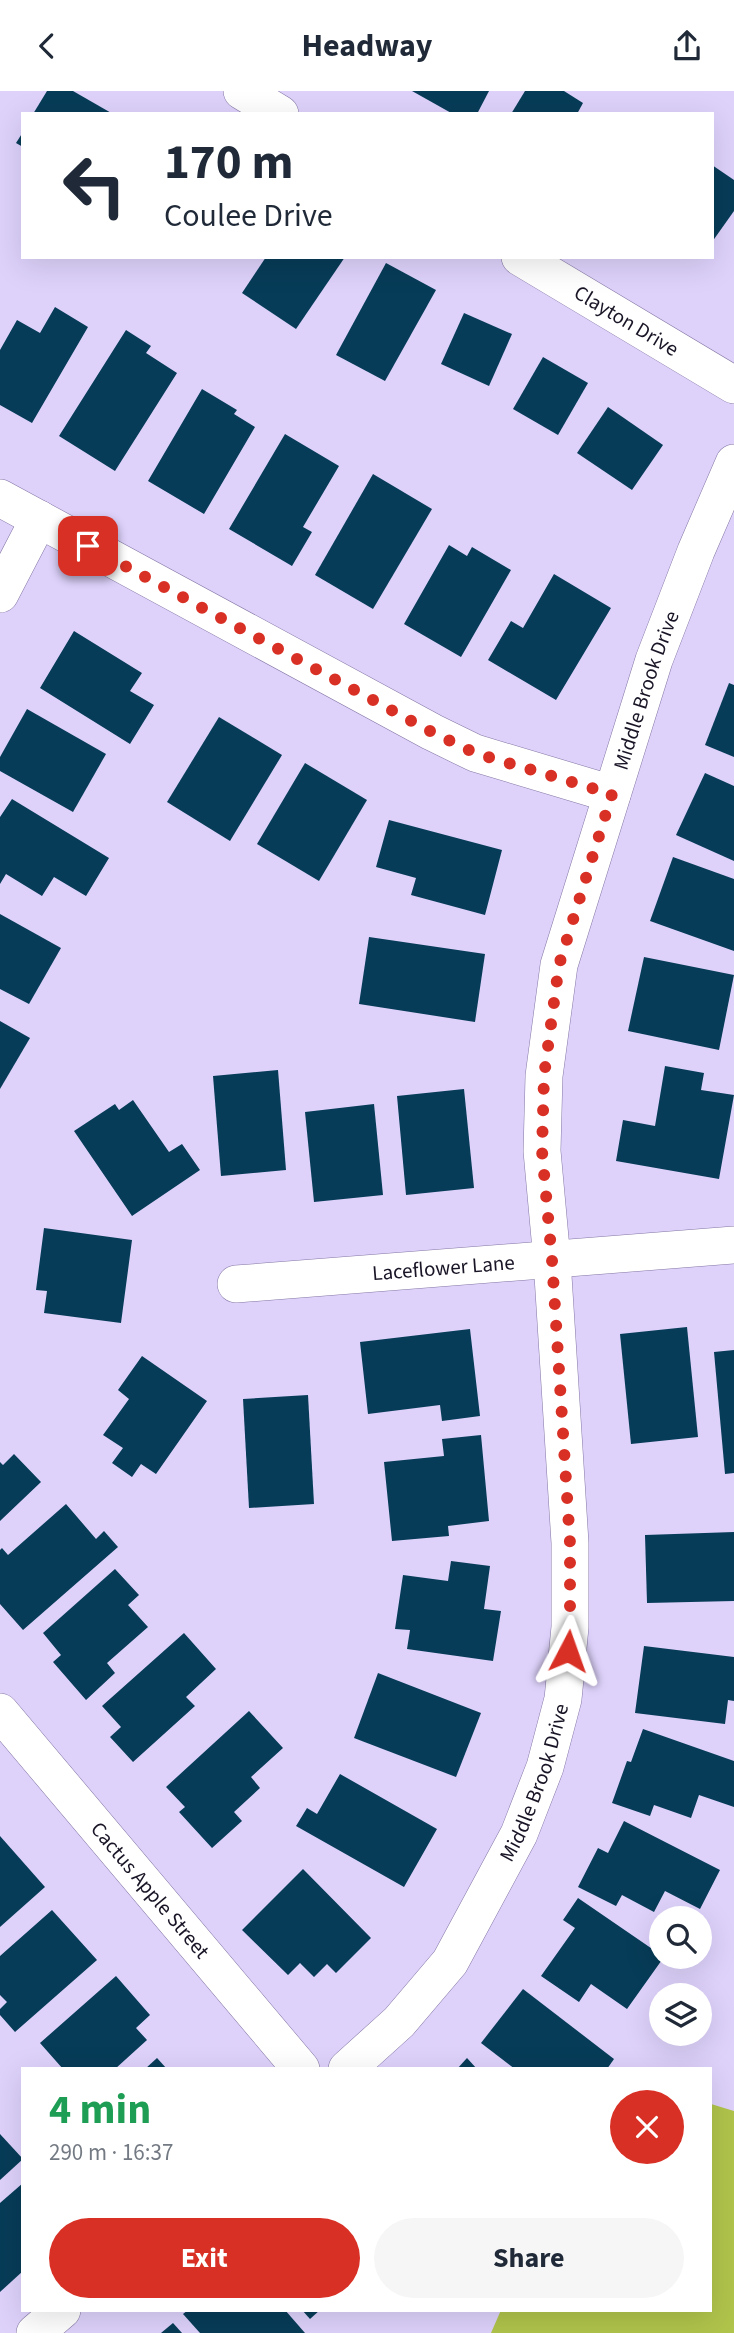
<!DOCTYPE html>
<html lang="en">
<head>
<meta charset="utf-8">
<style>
	body { margin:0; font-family:"Source Sans 3",sans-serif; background:#f6f6f7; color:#1f2937; height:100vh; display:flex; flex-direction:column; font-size:26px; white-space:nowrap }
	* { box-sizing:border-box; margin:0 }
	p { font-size:23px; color:#747a83 }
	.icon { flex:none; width:38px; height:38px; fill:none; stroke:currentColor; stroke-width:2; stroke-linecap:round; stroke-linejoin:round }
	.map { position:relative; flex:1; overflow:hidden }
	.side { position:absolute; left:21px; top:1976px; width:691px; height:245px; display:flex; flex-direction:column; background:#fff; border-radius:0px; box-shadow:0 7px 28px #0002 }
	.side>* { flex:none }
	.banner { position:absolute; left:21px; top:21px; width:693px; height:147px; border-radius:0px; box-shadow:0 7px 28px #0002; background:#fff; color:#1f2937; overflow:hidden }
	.fabs { position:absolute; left:649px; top:1815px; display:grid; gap:14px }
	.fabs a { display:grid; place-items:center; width:63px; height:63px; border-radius:50%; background:#fff; box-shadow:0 7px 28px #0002; font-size:35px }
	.pin { position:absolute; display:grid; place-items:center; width:60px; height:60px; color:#fff; margin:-30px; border-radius:14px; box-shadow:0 4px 10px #0006 }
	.me { position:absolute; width:77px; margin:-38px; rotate:4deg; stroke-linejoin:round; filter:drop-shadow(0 0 5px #0008) }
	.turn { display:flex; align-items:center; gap:24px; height:147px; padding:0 28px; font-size:32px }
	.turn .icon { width:91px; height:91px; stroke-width:2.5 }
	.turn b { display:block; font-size:49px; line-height:60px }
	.round { display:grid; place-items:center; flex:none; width:74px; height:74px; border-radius:37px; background:#f6f6f7 }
	.summary { display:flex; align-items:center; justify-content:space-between; height:119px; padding:0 28px }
	h1 { font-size:42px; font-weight:700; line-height:52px; color:#1e9e55 }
	.primary-button { display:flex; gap:14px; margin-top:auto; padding:14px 28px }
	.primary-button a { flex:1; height:80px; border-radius:42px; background:#d93025; color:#fff; font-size:28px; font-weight:700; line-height:80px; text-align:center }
	.primary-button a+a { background:#f6f6f7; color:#1f2937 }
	header { display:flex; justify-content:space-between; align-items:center; height:91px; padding:0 28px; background:#fff; font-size:32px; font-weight:700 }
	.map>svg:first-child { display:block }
</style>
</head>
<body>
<header><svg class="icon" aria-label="back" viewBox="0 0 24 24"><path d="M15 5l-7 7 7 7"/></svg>Headway<svg class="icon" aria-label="share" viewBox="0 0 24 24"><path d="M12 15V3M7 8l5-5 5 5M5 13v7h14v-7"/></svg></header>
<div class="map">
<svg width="734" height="2242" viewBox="0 0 734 2242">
	<rect width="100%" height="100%" fill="#ded2fb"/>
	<!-- water -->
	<path fill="#b0c44b" d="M711,2013L734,2020V2242H491L501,2219H710Z"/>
	<!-- building -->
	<g fill="#073c58">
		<path d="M47,0H73L113,23H33Z"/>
		<path d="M412,0H489L477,23H453Z"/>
		<path d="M525,0H564L583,12L577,23H511Z"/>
		<path d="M23,41V56L16,52Z"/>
		<path d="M712,74L734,89V120L712,151Z"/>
		<path d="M266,166H345L296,238L242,202Z"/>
		<path d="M386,172L436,199L385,290L336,264Z"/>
		<path d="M55,216L88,236L32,332L0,314V259L17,229L40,242Z"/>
		<path d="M464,222L512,243L489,295L441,273Z"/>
		<path d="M126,239L151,255L146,262L177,282L115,380L59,345Z"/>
		<path d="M543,266L588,292L558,344L513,318Z"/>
		<path d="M202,298L237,319L234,323L255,336L204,423L148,390Z"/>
		<path d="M608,316L663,354L632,399L577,362Z"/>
		<path d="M285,343L339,375L303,436L312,441L292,475L229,438Z"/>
		<path d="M373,383L432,418L373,518L315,484Z"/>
		<path d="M449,454L467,465L472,456L511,479L461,566L404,533Z"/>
		<path d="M554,483L611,517L556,609L488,569L511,530L523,537Z"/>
		<path d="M74,540L142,582L130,600L154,614L130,653L40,597Z"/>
		<path d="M729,592L734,594V666L705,654Z"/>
		<path d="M27,618L106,663L73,721L0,680V666Z"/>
		<path d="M219,626L282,664L230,750L167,711Z"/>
		<path d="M305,672L367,709L319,790L257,753Z"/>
		<path d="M705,682L734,695V770L676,744Z"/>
		<path d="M12,708L109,767L86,805L54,786L42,805L6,783L0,793V726Z"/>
		<path d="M389,729L502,759L485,824L411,804L416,787L376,776Z"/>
		<path d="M673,766L734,788V860L650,830Z"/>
		<path d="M0,823L61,857L29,913L0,898Z"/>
		<path d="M369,846L485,863L475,931L359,913Z"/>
		<path d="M644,866L734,884L719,959L628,940Z"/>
		<path d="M0,930L30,947L0,998Z"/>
		<path d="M665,975L704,982L701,999L734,1004L719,1088L616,1070L623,1029L655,1035Z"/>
		<path d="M278,979L286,1079L221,1085L213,985Z"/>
		<path d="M464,998L474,1097L406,1104L397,1005Z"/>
		<path d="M133,1009L169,1061L182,1053L200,1079L132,1125L74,1040L115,1013L119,1019Z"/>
		<path d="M374,1013L383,1104L314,1111L305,1021Z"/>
		<path d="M44,1137L132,1149L121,1232L44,1222L47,1200L36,1199Z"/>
		<path d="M687,1236L698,1346L631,1353L620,1243Z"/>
		<path d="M470,1238L480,1325L442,1330L440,1314L368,1323L360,1251Z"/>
		<path d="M734,1259V1382L725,1383L714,1261Z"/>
		<path d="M142,1265L207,1310L156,1383L141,1373L132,1386L112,1372L123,1357L103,1344L129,1308L118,1299Z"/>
		<path d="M308,1304L314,1413L249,1417L243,1308Z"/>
		<path d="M481,1344L489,1430L448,1435L449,1445L392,1450L384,1371L444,1365L442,1348Z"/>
		<path d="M14,1363L41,1391L0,1430V1371L3,1374Z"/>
		<path d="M66,1413L96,1448L104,1440L118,1456L23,1539L0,1513V1459L2,1457L8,1464Z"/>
		<path d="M734,1441V1510L647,1512L645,1444Z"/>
		<path d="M451,1470L490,1475L484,1518L501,1520L493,1570L407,1558L410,1539L395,1538L403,1484L448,1490Z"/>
		<path d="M115,1478L139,1504L128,1514L148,1536L107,1572L115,1582L86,1609L53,1571L61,1564L43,1542Z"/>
		<path d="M184,1542L216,1578L186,1606L195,1615L133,1671L110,1646L121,1636L102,1615Z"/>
		<path d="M644,1555L734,1566V1610L728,1609L725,1633L635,1622Z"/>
		<path d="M378,1582L481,1622L456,1686L354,1647Z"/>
		<path d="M249,1620L283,1657L251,1686L260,1697L234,1721L242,1730L212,1757L179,1721L185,1716L166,1696Z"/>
		<path d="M643,1638L734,1670V1716L699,1704L691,1727L654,1714L650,1725L612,1712L627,1670L631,1671Z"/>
		<path d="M340,1683L437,1738L404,1796L296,1735L307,1717L317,1723Z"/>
		<path d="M624,1730L720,1779L700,1818L665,1800L654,1821L622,1804L616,1815L578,1796L598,1757L608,1762Z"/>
		<path d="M0,1745L45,1796L0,1836Z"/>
		<path d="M303,1778L371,1847L336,1882L327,1873L314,1886L300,1872L288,1884L242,1839Z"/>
		<path d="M578,1807L664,1866L627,1918L591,1893L579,1911L541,1885L575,1837L563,1829Z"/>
		<path d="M52,1819L97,1869L15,1941L0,1924V1918L7,1911L0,1904V1865Z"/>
		<path d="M116,1885L150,1924L136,1937L147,1949L115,1978H63L40,1952Z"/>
		<path d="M523,1898L614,1968L607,1978H515L481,1952Z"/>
		<path d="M157,1967L167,1978H145Z"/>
		<path d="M467,1967L477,1978H457Z"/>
		<path d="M0,2043L23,2068L0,2089Z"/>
		<path d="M23,2092V2180L0,2201V2112Z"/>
		<path d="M188,2219H285L305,2242H200L183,2223Z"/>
		<path d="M302,2219H320L310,2228Z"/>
		<path d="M173,2232L182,2242H161Z"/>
	</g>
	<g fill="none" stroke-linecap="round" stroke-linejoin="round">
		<!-- minor casing -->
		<g stroke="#8476a4" stroke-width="38">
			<g id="minor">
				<path d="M242,0L280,23"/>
				<path id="s1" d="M520,166L734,294"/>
				<path d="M0,407L432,641L475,662L612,703"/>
				<path d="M0,503L39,428"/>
				<path id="s2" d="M236,1193L734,1154"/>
				<path id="s3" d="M0,1621L301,1978"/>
				<path id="s4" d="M347,1978L399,1931L450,1871L519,1743L545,1676L563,1608L570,1536V1452L552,1169L542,1060L544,985L559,874L654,569L696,460L734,372"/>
				<path d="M35,2242L62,2219"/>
			</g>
		</g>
		<!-- minor -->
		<use href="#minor" stroke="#fff" stroke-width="37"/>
	</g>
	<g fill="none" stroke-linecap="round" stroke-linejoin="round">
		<!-- route -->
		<path stroke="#d93025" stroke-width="12" stroke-dasharray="0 21.6" d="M88,455L432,641L475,662L612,703L559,874L544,985L542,1060L552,1169L570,1452V1536L568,1560"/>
	</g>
	<g text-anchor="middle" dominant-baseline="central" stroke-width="7" stroke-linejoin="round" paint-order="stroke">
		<!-- street labels -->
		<g font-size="21" fill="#1a1526" stroke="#ded2fb">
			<text stroke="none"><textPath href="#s1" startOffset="124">Clayton Drive</textPath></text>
			<text stroke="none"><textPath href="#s4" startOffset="1461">Middle Brook Drive</textPath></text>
			<text stroke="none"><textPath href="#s2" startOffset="208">Laceflower Lane</textPath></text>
			<text stroke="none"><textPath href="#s4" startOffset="348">Middle Brook Drive</textPath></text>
			<text stroke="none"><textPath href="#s3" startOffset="233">Cactus Apple Street</textPath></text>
		</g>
	</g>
</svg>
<div class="fabs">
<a><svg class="icon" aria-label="search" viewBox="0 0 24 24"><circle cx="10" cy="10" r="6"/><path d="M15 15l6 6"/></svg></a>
<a><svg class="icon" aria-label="layers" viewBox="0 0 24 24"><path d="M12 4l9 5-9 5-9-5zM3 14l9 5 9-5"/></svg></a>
</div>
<div class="pin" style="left:88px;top:455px;background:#d93025"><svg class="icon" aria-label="arrive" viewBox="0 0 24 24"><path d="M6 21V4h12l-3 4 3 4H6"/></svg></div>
<svg class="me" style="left:568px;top:1560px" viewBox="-20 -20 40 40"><path d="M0-17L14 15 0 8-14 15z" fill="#d93025" stroke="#fff" stroke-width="4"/></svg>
<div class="banner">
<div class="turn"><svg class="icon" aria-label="left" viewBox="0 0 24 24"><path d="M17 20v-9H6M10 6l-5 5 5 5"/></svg><div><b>170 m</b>Coulee Drive</div></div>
</div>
<section class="side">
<div class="summary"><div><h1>4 min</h1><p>290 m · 16:37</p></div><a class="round" style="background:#d93025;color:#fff"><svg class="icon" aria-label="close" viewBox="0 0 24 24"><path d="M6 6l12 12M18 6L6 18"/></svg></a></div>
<div class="primary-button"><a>Exit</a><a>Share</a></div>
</section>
</div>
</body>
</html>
